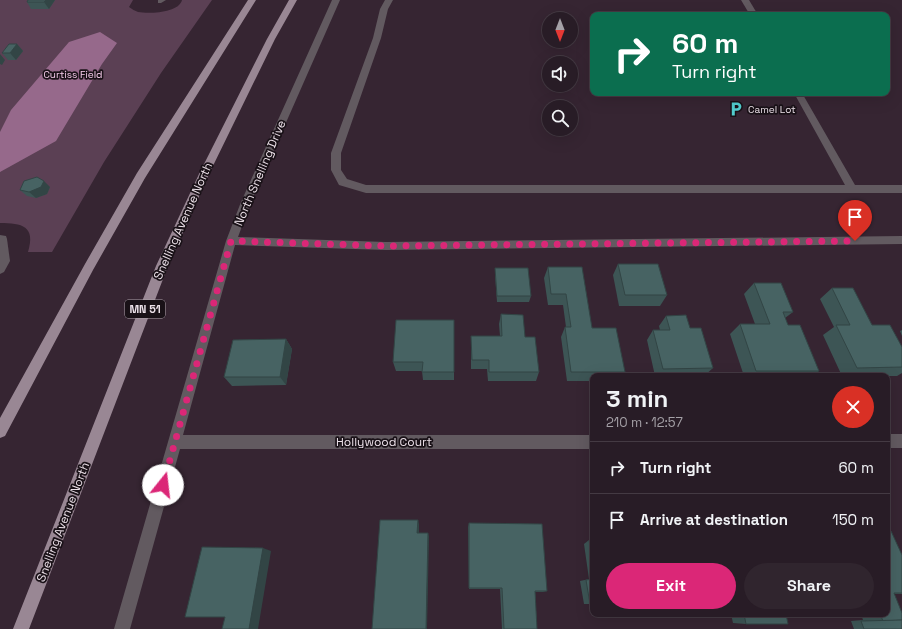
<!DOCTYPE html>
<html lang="en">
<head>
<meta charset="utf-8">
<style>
	body { margin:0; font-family:"Space Grotesk",sans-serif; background:#30252e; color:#f1f3f6; height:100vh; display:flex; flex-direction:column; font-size:15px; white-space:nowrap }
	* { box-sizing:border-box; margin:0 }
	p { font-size:13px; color:#a5a1a7 }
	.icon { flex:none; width:22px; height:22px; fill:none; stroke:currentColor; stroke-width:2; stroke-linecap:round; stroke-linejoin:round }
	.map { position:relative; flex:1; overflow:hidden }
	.details { position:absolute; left:590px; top:373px; width:300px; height:244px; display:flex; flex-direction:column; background:#281c26; border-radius:8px; box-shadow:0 4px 16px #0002,0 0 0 1px #443a43 }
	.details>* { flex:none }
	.top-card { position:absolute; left:590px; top:12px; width:300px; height:84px; border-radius:8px; box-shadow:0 4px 16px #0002,0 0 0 1px #443a43; background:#0b6e4f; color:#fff; overflow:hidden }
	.needle { width:26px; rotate:180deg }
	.buttons { position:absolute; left:542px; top:12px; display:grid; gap:8px }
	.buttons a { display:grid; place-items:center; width:36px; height:36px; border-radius:50%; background:#281c26; box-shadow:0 4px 16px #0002,0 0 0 1px #443a43; font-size:20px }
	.pin { position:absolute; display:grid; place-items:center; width:34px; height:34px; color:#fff; margin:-41px -17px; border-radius:50% 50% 50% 0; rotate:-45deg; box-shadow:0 0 4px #0007 }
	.pin .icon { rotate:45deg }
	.me { position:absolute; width:44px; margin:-22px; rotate:16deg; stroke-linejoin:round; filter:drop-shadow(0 0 3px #0008) }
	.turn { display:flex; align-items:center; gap:14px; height:84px; padding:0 16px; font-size:18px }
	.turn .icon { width:52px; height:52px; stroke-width:2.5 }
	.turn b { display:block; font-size:28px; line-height:34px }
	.round { display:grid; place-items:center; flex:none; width:42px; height:42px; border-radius:21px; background:#30252e }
	.headline { display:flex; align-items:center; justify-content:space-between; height:68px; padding:0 16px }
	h1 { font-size:24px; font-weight:700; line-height:30px }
	.action { display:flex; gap:8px; margin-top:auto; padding:8px 16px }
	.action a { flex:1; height:46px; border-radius:24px; background:#db2777; color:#fff; font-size:16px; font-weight:700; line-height:46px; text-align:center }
	.action a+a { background:#30252e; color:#f1f3f6 }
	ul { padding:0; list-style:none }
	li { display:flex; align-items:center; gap:12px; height:52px; padding:0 16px; border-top:1px solid #443a43 }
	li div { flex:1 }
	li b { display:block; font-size:15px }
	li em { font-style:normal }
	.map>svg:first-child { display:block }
</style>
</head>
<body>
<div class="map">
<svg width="902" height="629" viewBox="0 0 902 629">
	<rect width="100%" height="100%" fill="#362532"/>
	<!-- green -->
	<path fill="#5b4054" d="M0,0H133L129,7C132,9 135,11 138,12C149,14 179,13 182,0H212L161,73L104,162L52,252H28C36,226 22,223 0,223Z"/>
	<!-- water -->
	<path fill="#96698b" d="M100,32L117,43L102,64L56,141L0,172V132L11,110L69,42Z"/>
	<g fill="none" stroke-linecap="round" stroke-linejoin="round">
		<!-- minor -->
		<g fill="#625a60" fill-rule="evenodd">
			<path d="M158,0H166L161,3H158Z"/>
			<path d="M332,0H340L251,202L238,237L386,242L902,236V244L386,250L235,245L183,435H593V449H180L130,629H114L226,241L241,202Z"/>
			<path d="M385,0H393L388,9L381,38L341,153V170L347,179L366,185H845L794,93H802L855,185H902V193H366L339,185L331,170V153L373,38L380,9Z"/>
			<path d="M741,0H749L758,15H750Z"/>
			<path d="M0,235L6,236L7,239L10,261L4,272L0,274Z"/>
			<rect x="887" y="434" width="15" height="14"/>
		</g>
		<!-- major -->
		<g fill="#998794" fill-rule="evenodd">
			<path d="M248,0H256L145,178L93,270L5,436L0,438V418L85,264L137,173Z"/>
			<path d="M289,0H297L275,39L209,174L168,266L29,629H13L156,266L199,174L267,39Z"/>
		</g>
	</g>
	<!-- wall -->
	<g fill="#3d5555">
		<path d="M55,0L49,9H31L27,2Z"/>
		<path d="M17,44L23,51L16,60H8L2,53Z"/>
		<path d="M50,187L47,194L36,198L27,196L20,190Z"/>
		<path d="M618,264L667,295L660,306H619L613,275Z"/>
		<path d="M548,267L625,372L622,376H593V381H567L561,337L565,327H566L563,305H548L544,278Z"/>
		<path d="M495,268L531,296L529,302H497L495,274Z"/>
		<path d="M754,283L793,312L785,318L788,325L819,371L812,376H744L730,334L740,324H755L744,294Z"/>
		<path d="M832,288L872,325L902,347V373L897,376H842L823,335L834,327L820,299Z"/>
		<path d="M501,314L525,337L539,372L536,381H488L487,369H471V336H500L499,324Z"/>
		<path d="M666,316L690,328L713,368L704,376H655L647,340L653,330H660L659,326Z"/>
		<path d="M454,320V380H423L422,371H396L393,362Z"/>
		<path d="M902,330V336L900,331Z"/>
		<path d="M286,339L292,349L286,385L232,386L224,377Z"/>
		<path d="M469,523L547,591L543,592H535L537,629H502L500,589H469L468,527Z"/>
		<path d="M589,540H593V604H584L580,581L589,579L584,544Z"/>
		<path d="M902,555V594H894L902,629H854L851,621L863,620L861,614H887Z"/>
		<path d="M731,614H786L746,624L733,623Z"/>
	</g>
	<!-- shaded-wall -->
	<g fill="#324545">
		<path d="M46,0H55L49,9L44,2Z"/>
		<path d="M17,44L23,51L16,60L10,53Z"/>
		<path d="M0,54L5,60L2,65L0,64Z"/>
		<path d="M44,181L50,187L47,194L36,198L29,192Z"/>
		<path d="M286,339L292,349L286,385L280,377Z"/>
		<path d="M418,520L419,524V536L417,533Z"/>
		<path d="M428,533L429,536L427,629H426Z"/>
		<path d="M263,548L271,551L258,629H249Z"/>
	</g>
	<!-- building -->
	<g fill="#476363" stroke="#324545">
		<path d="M28,0H46L44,2H27Z"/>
		<path d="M9,44H17L10,53H2Z"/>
		<path d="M37,177L44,181L41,187L29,192L20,190L24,181Z"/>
		<path d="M618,264H658L667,295H625Z"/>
		<path d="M548,267H582L592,328H616L625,372H571L565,327H571L566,294H551Z"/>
		<path d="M495,268H528L531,296H497Z"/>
		<path d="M754,283H781L793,312H783L788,325H800L819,371H756L740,324H770Z"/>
		<path d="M832,288H853L872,325H890L902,347V367L857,368L836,325H850Z"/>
		<path d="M501,314L523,315L525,337H535L539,372H489V360H472L471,336H502Z"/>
		<path d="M686,315L690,328H701L713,368L663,369L653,330H670L666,316Z"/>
		<path d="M396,320H454V372H422L423,362H393Z"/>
		<path d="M286,339L280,377H224L233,340Z"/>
		<path d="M380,520H418L417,533H428L426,629H372Z"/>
		<path d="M469,523L542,524L547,591H535L537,629H504L502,588H469Z"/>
		<path d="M887,531H891L902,555V593H894L902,613V620L883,621L880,614H887Z"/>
		<path d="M589,540H593V563Z"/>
		<path d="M202,547L263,548L249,629H222L225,617H185Z"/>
		<path d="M593,579V604H590L586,580Z"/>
		<path d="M744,614H786L788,624H746Z"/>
		<path d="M902,620V629H864L861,621Z"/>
	</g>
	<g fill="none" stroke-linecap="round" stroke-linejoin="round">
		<!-- route -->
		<path stroke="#db2777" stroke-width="7" stroke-dasharray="0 12.6" d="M163,485L231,241L386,246L855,241"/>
	</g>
	<!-- icons -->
	<defs>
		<g id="parking-bare" transform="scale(1.2)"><path d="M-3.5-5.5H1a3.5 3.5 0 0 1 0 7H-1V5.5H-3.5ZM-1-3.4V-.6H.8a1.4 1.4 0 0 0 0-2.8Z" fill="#52cdce" stroke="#191117" stroke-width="2.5" paint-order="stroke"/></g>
	</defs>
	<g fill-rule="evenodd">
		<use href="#parking-bare" x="736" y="109"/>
	</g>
	<g text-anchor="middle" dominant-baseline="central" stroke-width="3.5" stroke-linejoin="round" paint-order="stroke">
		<!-- far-park labels -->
		<g font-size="10" fill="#f7ccec" stroke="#191117">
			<text x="73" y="74">Curtiss Field</text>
		</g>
		<!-- far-poi labels -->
		<g font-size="10" fill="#ece1e9" stroke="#191117" text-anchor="start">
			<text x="748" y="109">Camel Lot</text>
		</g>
		<!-- shield labels -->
		<rect fill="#191117" stroke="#ada3aa" stroke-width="1" x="125" y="300" width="40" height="18" rx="3"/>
		<g font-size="11" font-weight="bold" fill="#ece1e9">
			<text x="145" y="309">MN 51</text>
		</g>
		<!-- street labels -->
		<g font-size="12" fill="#ece1e9" stroke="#191117">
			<text transform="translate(260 173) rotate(-67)">North Snelling Drive</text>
			<text transform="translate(183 221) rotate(-66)">Snelling Avenue North</text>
			<text x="384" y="442">Hollywood Court</text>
			<text transform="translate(63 522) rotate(-69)">Snelling Avenue North</text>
		</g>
	</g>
</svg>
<div class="buttons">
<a><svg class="needle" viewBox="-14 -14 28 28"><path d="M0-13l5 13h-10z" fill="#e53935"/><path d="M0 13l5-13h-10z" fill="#a5a1a7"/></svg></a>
<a><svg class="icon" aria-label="sound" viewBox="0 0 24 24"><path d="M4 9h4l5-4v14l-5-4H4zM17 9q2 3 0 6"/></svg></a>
<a><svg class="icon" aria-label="search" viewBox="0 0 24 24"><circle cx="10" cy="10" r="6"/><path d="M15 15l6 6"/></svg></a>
</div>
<div class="pin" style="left:855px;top:241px;background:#d93025"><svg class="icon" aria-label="arrive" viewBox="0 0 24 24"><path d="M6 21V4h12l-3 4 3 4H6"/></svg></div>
<svg class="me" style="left:163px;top:485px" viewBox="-20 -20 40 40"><circle r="19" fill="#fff"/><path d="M0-13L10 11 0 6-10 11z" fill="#db2777"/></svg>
<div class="top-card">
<div class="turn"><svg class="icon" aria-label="right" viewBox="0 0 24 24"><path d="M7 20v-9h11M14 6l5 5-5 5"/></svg><div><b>60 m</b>Turn right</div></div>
</div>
<section class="details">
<div class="headline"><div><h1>3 min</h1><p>210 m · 12:57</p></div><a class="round" style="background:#d93025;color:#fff"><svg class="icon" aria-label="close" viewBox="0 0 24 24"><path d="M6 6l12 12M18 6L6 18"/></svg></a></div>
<ul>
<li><svg class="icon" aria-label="right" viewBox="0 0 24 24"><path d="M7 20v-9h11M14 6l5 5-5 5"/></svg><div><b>Turn right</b></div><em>60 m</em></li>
<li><svg class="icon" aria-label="arrive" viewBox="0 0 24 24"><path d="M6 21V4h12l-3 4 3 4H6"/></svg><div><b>Arrive at destination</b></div><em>150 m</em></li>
</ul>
<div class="action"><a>Exit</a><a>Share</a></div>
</section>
</div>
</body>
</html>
